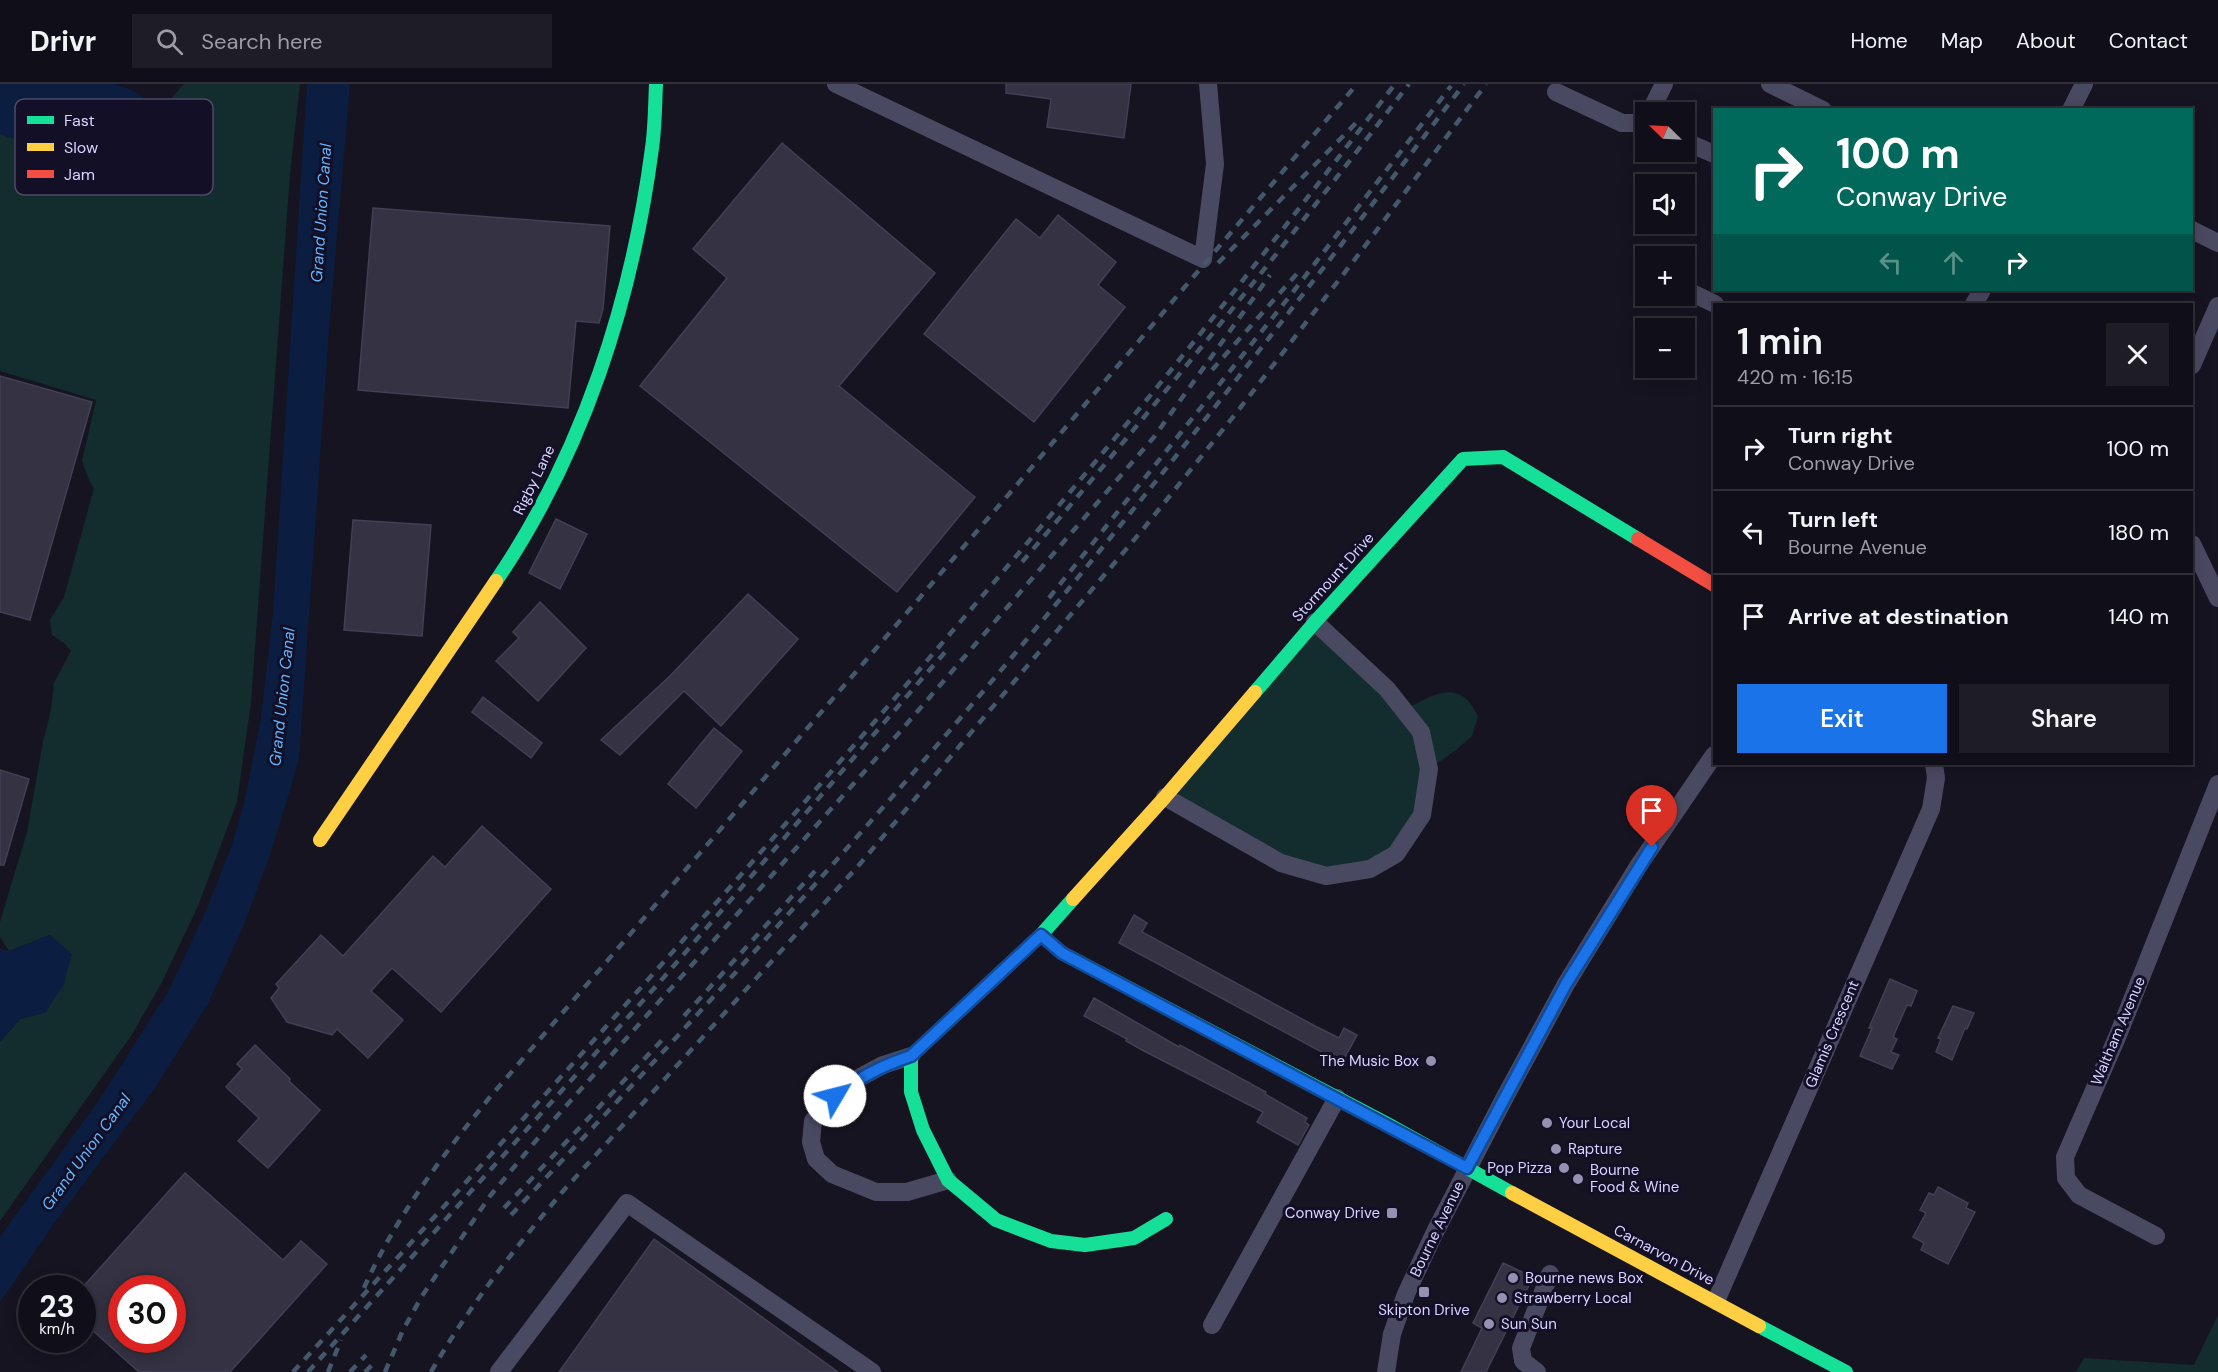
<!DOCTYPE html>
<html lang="en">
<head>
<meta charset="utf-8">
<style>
	body { margin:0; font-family:"DM Sans",sans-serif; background:#1e1d26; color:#f1f3f6; height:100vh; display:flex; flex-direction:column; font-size:22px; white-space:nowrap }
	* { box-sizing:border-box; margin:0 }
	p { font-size:20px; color:#9c9ca2 }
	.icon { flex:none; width:33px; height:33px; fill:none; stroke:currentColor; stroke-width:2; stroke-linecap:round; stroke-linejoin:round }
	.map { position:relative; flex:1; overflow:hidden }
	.details { position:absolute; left:1713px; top:219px; width:480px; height:462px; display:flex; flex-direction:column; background:#100f19; border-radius:0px; box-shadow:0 3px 15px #0003,0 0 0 2px #302f38 }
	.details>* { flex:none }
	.banner { position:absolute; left:1713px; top:24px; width:480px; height:183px; border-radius:0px; box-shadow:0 3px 15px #0003,0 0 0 2px #302f38; background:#00695c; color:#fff; overflow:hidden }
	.needle { width:39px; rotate:294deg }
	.buttons { position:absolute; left:1635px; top:18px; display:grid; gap:12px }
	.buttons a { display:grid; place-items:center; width:60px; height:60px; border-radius:0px; background:#100f19; box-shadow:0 3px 15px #0003,0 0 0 2px #302f38; font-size:30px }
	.speed { position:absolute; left:18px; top:1191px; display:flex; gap:12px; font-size:30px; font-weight:700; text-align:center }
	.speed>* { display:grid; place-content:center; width:78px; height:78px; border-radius:50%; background:#100f19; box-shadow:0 3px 15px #0003,0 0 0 2px #302f38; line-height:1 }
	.speed small { font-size:15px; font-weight:400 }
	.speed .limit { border:9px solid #d22; background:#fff; color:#111 }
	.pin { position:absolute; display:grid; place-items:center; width:51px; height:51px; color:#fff; margin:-62px -26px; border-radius:50% 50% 50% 0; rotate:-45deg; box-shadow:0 0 6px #0007 }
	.pin .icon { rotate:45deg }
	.me { position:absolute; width:66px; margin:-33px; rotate:53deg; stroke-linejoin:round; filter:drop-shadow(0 0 4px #0008) }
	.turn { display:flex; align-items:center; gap:21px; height:126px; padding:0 24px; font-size:27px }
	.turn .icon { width:78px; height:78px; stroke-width:2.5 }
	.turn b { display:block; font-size:42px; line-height:51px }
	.lanes { display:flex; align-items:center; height:57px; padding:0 24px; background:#0003; justify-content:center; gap:30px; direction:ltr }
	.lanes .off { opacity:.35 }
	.round { display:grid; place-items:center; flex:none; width:63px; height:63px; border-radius:0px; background:#1e1d26 }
	.head { display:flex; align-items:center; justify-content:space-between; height:102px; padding:0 24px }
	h1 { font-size:36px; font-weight:600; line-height:45px }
	.cta { display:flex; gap:12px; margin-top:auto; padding:12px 24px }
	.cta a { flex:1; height:69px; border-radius:0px; background:#1a73e8; color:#fff; font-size:24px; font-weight:600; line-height:69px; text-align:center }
	.cta a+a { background:#1e1d26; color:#f1f3f6 }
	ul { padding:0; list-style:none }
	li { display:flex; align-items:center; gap:18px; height:84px; padding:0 24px; border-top:2px solid #302f38 }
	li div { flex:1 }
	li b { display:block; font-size:22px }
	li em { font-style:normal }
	header { display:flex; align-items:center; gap:36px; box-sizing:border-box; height:84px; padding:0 30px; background:#100f19; border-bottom:2px solid #302f38 }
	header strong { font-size:28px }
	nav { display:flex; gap:33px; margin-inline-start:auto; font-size:21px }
	.search { width:420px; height:54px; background:#1e1d26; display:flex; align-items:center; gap:15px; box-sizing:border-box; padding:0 21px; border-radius:0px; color:#9c9ca2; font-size:22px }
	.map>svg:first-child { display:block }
</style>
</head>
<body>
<header>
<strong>Drivr</strong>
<div class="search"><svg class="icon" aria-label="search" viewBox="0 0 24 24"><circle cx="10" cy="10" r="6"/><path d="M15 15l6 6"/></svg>Search here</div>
<nav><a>Home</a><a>Map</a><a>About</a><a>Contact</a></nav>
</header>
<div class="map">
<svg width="2218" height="1288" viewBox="0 0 2218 1288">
	<rect width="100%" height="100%" fill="#161421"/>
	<!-- green -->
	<g fill="#132c2d">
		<path d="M184,0H300L290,90L251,618L237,718L198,822L161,900L131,952L0,1137V958L20,935L46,928L50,851L9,867L0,853V838L27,748L43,658L51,626L54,599L71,567L64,559L52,551L50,536L64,513L94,404L89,396L82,377L96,316L0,287V50L10,53L96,67L126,69L151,60L157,41L167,19Z"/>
		<path d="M1315,538L1404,626C1433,611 1460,592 1478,633L1472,652L1456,666L1429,685L1422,731L1396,770L1326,792L1165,713Z"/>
		<path d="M2218,1231V1288H2076L2084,1274L2194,1281Z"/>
	</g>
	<!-- water -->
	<g fill="#0b1e41">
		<path d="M0,0H115L134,7L151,19L150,49L126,69L96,67L14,55L0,50Z"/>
		<path d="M307,0H350L329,245L299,674L293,696L271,768L245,838L208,920L154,1005L53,1141L0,1218V1153L101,1013L169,906L205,829L231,764L244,720L261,634L273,529Z"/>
		<path d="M50,851L72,870L64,900L46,928L20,935L0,958V865L9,867Z"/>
	</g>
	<!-- building -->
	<g fill="#343243" stroke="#433f54" stroke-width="1.5" fill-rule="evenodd">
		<path d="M1006,0H1131L1124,54L1047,43L1051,15L1006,9Z"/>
		<path d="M782,59L935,189L839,302L975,413L897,508L640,302L727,194L693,165Z"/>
		<path d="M373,124L610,142L603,225L599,239L576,237L568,324L358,306Z"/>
		<path d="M1058,131L1116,178L1098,201L1125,223L1034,338L924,250L1016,135L1040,154Z"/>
		<path d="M0,292L92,318L30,536L0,528Z"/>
		<path d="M556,435L587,450L560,505L529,489Z"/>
		<path d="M353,436L431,441L422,552L344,546Z"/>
		<path d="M748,510L798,555L721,642L684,607L620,671L601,656L670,592Z"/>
		<path d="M540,518L586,564L538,617L496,577L519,554L513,548Z"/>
		<path d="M483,613L542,659L531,674L472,628Z"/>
		<path d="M714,644L742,667L696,724L668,700Z"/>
		<path d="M0,686L29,695L4,781H0Z"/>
		<path d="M482,742L551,805L441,928L392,884L371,907L403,936L368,974L337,945L332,951L287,938L271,914L279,904L276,900L321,851L343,872L433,772L445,783Z"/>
		<path d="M1134,831L1147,839L1142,848L1315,942L1339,954L1344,944L1357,951L1342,979L1119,859Z"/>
		<path d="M1890,895L1917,907L1911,922L1907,921L1893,953L1897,955L1891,968L1899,971L1892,985L1860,972L1872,944H1869Z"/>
		<path d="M1094,914L1179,963L1180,961L1266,1008L1265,1010L1307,1034L1305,1038L1309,1041L1298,1061L1257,1038L1263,1028L1144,967L1126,957L1127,955L1084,932Z"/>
		<path d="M1953,922L1974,929L1967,945L1965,944L1952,976L1936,968L1941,955L1938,954Z"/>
		<path d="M255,961L290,995L289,997L320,1026L268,1084L238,1057L259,1034L226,1003L242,985L237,980Z"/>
		<path d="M185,1089L283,1176L301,1157L327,1180L230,1288H139L82,1237V1204ZM122,1204H172V1256H122Z"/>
		<path d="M1938,1103L1968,1119L1966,1124L1975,1128L1948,1180L1921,1166L1924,1159L1913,1153L1926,1129L1920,1126L1929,1109L1934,1111Z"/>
		<path d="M654,1155L838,1288H559Z"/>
		<path d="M1503,1179L1533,1193L1486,1288H1461L1482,1244L1473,1239Z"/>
	</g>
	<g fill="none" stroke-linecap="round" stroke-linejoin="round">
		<!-- street -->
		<g stroke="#4a4962" stroke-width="18">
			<path d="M836,0L1203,175L1215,80L1208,0"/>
			<path d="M1770,0L1823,26"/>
			<path d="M1556,8L1622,39H1646"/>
			<path d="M2071,26L2084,0"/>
			<path d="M1650,28L1664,0"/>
			<path d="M1684,57L1714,70"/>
			<path d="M2192,146L2218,159"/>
			<path d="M1684,205L1715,220"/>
			<path d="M1974,220L1982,206"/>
			<path d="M2192,281L2218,222"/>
			<path d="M2192,460L2218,514"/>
			<path d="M1165,713L1281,779L1326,792L1370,785L1396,770L1422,731L1429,685L1421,648L1387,605L1315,538"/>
			<path d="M911,972L883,981L855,996L835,1012L813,1037L811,1058L816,1075L832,1090L876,1108H907L948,1096"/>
			<path d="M2156,1152L2079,1111L2066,1094L2065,1073L2118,951L2218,700"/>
			<path d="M1716,1217L1931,725L1936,694L1934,680"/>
			<path d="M1212,1241L1337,1014"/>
			<path d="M499,1288L627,1119L872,1288"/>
			<path d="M1386,1288L1392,1250L1406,1210L1435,1148L1505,1013L1566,900L1639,781L1714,671"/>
			<path d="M1537,1288L1523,1277L1521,1264L1550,1190"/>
		</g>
		<!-- fast -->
		<g stroke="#16e098" stroke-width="14">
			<path d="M496,497C583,369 632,217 652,64C655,43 655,21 656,0"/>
			<path d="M1255,608L1315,538L1463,375L1503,373L1638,455"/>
			<path d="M1073,815L1041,851L911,972V1008L923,1046L948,1096L996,1136L1051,1157L1085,1161L1134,1154L1166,1135"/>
			<path d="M1041,851L1062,869L1393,1043L1512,1109"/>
			<path d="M1759,1242L1846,1288"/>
		</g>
		<!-- slow -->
		<g stroke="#ffcf43" stroke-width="14">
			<path d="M320,756L496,497"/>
			<path d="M1073,815L1165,713L1255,608"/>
			<path d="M1512,1109L1759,1242"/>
		</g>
		<!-- jam -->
		<path stroke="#f24e42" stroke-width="14" d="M1638,455L1714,501"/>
		<!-- rail -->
		<g stroke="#43596b" stroke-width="4.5" stroke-dasharray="9 8" stroke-linecap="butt">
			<path d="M1218,179L1359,36"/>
			<path d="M1212,286L1301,185"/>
			<path d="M1022,478C1155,323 1284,163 1409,0"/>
			<path d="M1049,514L1293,208L1451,2"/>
			<path d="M684,932L815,787"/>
			<path d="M504,1124L664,954"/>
			<path d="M511,1131C652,981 791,830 926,674C1114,457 1290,229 1464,0"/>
			<path d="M364,1204C395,1134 442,1072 490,1013L1015,403L1357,0"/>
			<path d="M293,1288C575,980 854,669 1120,348C1215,234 1305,117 1395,0"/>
			<path d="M308,1288L658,900L946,567"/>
			<path d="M328,1288L341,1256"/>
			<path d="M350,1288L366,1271"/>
			<path d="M365,1288L375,1278"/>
			<path d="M385,1288L403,1246L422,1212L490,1112L549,1041L898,650L1154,353L1270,191"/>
			<path d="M431,1288C469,1222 515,1164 564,1106L859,781L1144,444L1237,328L1362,166L1486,0"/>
		</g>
	</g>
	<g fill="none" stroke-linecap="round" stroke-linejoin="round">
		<!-- route casing -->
		<g stroke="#114b97" stroke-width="15">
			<path id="route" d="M835,1012C860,993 881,982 911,972L1041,851L1062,869L1467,1084L1566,900L1652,763"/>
		</g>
		<!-- route -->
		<use href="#route" stroke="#1a73e8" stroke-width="10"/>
	</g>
	<!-- markers -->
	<g fill="#9591b1" stroke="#130f26" stroke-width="2">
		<circle cx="1431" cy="977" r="6"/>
		<circle cx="1547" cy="1039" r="6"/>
		<circle cx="1556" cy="1065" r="6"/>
		<circle cx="1564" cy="1084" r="6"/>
		<circle cx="1578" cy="1095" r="6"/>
		<rect x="1386" y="1123" width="12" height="12" rx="3"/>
		<circle cx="1513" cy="1194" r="6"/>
		<rect x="1418" y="1202" width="12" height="12" rx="3"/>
		<circle cx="1502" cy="1214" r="6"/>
		<circle cx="1489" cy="1240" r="6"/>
	</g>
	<g text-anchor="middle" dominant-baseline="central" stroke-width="6" stroke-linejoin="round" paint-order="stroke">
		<!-- street labels -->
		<g font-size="15" fill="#d9d4ff" stroke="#130f26">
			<text transform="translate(534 396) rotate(-64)">Rigby Lane</text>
			<text transform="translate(1333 493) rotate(-48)">Stormount Drive</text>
			<text transform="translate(2118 947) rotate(-67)">Waltham Avenue</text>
			<text transform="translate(1832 950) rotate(-67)">Glamis Crescent</text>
			<text transform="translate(1437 1145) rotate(-64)">Bourne Avenue</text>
			<text transform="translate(1664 1171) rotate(28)">Carnarvon Drive</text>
		</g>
		<!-- poi labels -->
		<g font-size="15" fill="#d9d4ff" stroke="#130f26" text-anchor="start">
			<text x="1419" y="977" text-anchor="end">The Music Box</text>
			<text x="1559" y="1039">Your Local</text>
			<text x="1568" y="1065">Rapture</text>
			<text x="1552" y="1084" text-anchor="end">Pop Pizza</text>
			<text x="1590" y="1086">Bourne<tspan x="1590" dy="17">Food &amp; Wine</tspan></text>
			<text x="1380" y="1129" text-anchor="end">Conway Drive</text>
			<text x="1525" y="1194">Bourne news Box</text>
			<text x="1514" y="1214">Strawberry Local</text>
			<text x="1424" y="1226" text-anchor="middle">Skipton Drive</text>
			<text x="1501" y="1240">Sun Sun</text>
		</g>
		<!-- water labels -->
		<g font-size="16" font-style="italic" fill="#62b6ff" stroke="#130f26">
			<text transform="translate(321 129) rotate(-86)">Grand Union Canal</text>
			<text transform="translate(282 613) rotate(-84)">Grand Union Canal</text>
			<text transform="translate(86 1068) rotate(-54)">Grand Union Canal</text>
		</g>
	</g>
	<!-- legend -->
	<rect x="15" y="15" width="198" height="96" rx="9" fill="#130f26" stroke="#4e4a67" stroke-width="1.5"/>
	<rect x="27" y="32" width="27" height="8" fill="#16e098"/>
	<rect x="27" y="59" width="27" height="8" fill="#ffcf43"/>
	<rect x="27" y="86" width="27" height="8" fill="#f24e42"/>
	<g font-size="16" fill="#d9d4ff">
		<text x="64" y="42">Fast</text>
		<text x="64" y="69">Slow</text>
		<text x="64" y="96">Jam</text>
	</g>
</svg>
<div class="buttons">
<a><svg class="needle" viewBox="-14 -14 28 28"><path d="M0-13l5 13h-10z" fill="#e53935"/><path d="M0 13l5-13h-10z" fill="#9c9ca2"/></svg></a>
<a><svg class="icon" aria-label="sound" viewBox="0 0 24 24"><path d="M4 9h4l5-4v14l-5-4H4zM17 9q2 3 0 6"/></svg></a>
<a>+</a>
<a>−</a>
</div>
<div class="speed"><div>23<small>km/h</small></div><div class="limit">30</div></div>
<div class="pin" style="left:1652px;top:763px;background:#d93025"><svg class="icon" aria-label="arrive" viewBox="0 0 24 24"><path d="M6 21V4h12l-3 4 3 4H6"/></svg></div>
<svg class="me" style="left:835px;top:1012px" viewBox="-20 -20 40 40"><circle r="19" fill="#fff"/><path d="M0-13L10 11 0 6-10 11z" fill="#1a73e8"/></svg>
<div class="banner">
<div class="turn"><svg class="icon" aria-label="right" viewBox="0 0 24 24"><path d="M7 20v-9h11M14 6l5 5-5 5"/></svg><div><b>100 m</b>Conway Drive</div></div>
<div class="lanes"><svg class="icon off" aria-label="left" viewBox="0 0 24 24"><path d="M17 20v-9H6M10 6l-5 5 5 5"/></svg><svg class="icon off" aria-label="ahead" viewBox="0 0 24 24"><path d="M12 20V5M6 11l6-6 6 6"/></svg><svg class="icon" aria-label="right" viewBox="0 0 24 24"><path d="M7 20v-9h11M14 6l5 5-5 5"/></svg></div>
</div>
<section class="details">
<div class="head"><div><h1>1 min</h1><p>420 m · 16:15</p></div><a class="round"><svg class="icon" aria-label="close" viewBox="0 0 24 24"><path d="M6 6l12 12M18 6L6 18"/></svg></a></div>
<ul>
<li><svg class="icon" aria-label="right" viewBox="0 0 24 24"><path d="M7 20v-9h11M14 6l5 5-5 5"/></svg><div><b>Turn right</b><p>Conway Drive</p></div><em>100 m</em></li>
<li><svg class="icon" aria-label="left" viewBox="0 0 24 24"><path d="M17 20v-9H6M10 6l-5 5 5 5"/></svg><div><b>Turn left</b><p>Bourne Avenue</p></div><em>180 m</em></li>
<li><svg class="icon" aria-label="arrive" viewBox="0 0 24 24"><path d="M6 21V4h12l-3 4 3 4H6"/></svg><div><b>Arrive at destination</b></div><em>140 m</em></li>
</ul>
<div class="cta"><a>Exit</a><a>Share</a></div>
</section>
</div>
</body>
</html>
